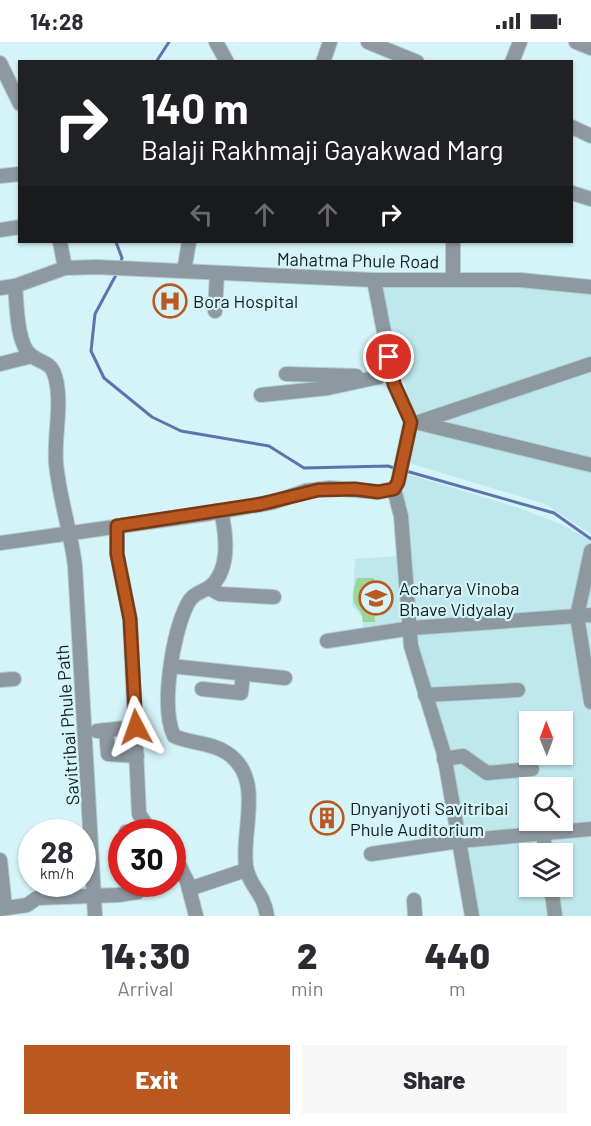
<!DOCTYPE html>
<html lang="en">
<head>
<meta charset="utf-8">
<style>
	body { margin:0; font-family:Barlow,sans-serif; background:#f7f7f7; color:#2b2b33; height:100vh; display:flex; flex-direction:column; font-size:22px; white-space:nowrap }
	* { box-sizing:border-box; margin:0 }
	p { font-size:20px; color:#7c7c81 }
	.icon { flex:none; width:33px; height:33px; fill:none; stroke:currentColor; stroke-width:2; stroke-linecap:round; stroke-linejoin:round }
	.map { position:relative; height:874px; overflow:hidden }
	.sheet { display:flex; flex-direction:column; background:#fff; flex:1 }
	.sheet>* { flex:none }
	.banner { position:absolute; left:18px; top:18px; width:555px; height:183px; border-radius:0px; box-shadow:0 2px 4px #0004; background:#202124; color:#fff; overflow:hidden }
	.needle { width:39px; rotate:359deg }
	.buttons { position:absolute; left:519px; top:669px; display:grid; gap:12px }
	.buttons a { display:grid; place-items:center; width:54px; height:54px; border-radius:0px; background:#fff; box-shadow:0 2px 4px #0004; font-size:30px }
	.speed { position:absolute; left:18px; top:777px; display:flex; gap:12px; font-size:30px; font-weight:700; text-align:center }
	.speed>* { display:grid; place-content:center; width:78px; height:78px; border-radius:50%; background:#fff; box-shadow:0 2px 4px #0004; line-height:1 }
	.speed small { font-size:15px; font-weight:400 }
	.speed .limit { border:9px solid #d22; background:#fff; color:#111 }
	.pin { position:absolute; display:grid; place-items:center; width:51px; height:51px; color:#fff; margin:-26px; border:3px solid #fff; border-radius:50%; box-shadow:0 2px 6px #0007 }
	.me { position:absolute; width:66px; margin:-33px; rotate:356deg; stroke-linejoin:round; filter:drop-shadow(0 0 4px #0008) }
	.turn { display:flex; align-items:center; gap:21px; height:126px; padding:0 24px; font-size:27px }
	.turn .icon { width:78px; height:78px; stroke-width:2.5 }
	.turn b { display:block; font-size:42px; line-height:51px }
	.lanes { display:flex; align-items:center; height:57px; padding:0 24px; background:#0003; justify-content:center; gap:30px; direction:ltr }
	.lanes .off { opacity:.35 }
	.eta { display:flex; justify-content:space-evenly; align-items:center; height:102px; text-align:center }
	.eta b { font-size:36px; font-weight:800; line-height:42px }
	.cta { display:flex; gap:12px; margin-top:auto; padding:12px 24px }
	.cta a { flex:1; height:69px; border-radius:0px; background:#bb5820; color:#fff; font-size:24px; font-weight:800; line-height:69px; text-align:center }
	.cta a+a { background:#f7f7f7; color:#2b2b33 }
	.status { display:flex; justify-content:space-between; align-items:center; height:42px; padding:0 30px; background:#fff; direction:ltr }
	.status svg { height:16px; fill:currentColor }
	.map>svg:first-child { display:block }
</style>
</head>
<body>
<div class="status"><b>14:28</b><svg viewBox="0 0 49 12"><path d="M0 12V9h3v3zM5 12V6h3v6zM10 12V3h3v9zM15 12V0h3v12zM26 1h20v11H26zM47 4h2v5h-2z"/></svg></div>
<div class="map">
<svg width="591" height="874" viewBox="0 0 591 874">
	<rect width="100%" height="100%" fill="#d4f4f8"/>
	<!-- built -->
	<g fill="#bee8ed" fill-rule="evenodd">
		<path d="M379,240L509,241L591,252V492L545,462L406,420L415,382Z"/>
		<path d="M404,431L522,467L563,483L591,499V874H477L424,638L415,581L397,447ZM530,680H562V712H530ZM530,746H562V778H530ZM530,812H562V844H530Z"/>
		<path d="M398,514L401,589L363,591L362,575L352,563L355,517Z"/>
	</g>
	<!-- green -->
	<path fill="#9cd696" d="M357,536H374L375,580H363C362,560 346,569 357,536Z"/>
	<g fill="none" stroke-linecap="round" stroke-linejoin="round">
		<!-- stream -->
		<g stroke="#5e73ae" stroke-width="3">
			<path d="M156,20L169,0"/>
			<path d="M116,200L122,216L120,222"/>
			<path d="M117,231L95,272L91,309L104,336L152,375L181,389L269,404L304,426L388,424L397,427"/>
			<path d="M406,429L554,471L591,497"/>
		</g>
		<!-- minor casing -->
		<g stroke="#b1cdd1" stroke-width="16">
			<g id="minor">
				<path d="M216,0L227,20"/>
				<path d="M368,0L417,20"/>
				<path d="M576,0L591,6"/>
				<path d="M323,20L330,0"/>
				<path d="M512,20L520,0"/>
				<path d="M0,21L20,62"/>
				<path d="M572,85L591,94"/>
				<path d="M0,134L20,132"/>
				<path d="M572,151L591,157"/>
				<path d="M0,188L20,185"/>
				<path d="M60,200L65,226"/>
				<path d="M184,229L189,200"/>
				<path d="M453,238V200"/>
				<path d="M15,244C17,261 16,303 32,314C44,323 52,319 56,338C62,364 54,394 56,421C59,455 71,490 75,524L95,874"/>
				<path d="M0,246L15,244L65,226L96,225L374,238H520L591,245"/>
				<path d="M215,269L217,232"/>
				<path d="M0,322L32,314"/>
				<path d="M286,332L356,334"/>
				<path d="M261,353L328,346L379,335"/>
				<path d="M411,379L591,423"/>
				<path d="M419,380L591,322"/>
				<path d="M394,447L401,474L411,604L444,712L472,874"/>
				<path d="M221,469C226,491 231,526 211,544C202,551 193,550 187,563C173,591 160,665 174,694C191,702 211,700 227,711C265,736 241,788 246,824C249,845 264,850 267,874"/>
				<path d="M117,484V512L130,577L139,772L151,790"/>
				<path d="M0,501L206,472L274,460L305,449L330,446L378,450L394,447L398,440L411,379L394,342L374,238"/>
				<path d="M591,509L577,574L591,660"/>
				<path d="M209,546L220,552L274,555"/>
				<path d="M327,599L412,586L591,573"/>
				<path d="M171,624L285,636"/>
				<path d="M0,638L14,637"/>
				<path d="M202,647L241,651L243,632"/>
				<path d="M425,653L518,648"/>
				<path d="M106,688L108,712L137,714"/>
				<path d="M97,689L136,685"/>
				<path d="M444,717L463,714L487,731L532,727"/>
				<path d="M126,790L147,788"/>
				<path d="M543,792L546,812"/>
				<path d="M172,809L187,839L196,874"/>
				<path d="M371,812L459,799L591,787"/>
				<path d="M0,818L5,866"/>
				<path d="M551,844L555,874"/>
				<path d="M189,847L246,828"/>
				<path d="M414,858L415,874"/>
				<path d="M0,867L27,863L37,856L118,853L138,850L135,842"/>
			</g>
		</g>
		<!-- minor -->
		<use href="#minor" stroke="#8e989f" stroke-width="14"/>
	</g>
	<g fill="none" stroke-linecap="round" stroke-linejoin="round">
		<!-- route casing -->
		<g stroke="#7a3915" stroke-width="15">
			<path id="route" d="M136,685L130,577L117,512V484L261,462L318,448L355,447L378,450L394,447L398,440L411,380L394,342L389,315"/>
		</g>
		<!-- route -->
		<use href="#route" stroke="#bb5820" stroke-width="10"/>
	</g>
	<!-- icons -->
	<defs>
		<g id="hospital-ring" transform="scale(1.725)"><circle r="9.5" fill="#d4f4f8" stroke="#bb5820" stroke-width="1.5"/><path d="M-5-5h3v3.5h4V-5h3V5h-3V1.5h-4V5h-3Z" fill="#bb5820"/></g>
		<g id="school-ring" transform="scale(1.725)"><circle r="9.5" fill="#d4f4f8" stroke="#bb5820" stroke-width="1.5"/><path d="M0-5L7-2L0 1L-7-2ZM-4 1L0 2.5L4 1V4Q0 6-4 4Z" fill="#bb5820"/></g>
		<g id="building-ring" transform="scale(1.725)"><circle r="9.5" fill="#d4f4f8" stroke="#bb5820" stroke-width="1.5"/><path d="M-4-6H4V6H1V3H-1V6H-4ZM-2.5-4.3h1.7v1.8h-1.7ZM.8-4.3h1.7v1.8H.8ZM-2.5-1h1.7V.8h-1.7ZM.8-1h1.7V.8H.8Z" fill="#bb5820"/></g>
	</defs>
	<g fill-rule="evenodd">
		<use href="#hospital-ring" x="170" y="259"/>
		<use href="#school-ring" x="376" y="556"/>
		<use href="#building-ring" x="327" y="776"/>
	</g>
	<g text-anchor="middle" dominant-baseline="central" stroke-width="4.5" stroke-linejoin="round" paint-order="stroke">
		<!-- street labels -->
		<g font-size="18" fill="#111d1f" stroke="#d4f4f8">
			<text transform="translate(358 218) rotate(1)">Mahatma Phule Road</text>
			<text transform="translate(67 683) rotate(-94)">Savitribai Phule Path</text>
		</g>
		<!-- poi labels -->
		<g font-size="18" fill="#111d1f" stroke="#d4f4f8" text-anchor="start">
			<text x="193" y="259">Bora Hospital</text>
			<text x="399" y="546">Acharya Vinoba<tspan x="399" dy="21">Bhave Vidyalay</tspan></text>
			<text x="350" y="766">Dnyanjyoti Savitribai<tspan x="350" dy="21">Phule Auditorium</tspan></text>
		</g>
	</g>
</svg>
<div class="buttons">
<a><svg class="needle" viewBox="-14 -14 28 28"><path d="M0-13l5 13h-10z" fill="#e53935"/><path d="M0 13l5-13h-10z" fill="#7c7c81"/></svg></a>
<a><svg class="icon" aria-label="search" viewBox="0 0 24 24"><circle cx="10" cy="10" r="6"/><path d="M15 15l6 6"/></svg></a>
<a><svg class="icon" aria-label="layers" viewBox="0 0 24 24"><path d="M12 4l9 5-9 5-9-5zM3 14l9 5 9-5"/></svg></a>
</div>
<div class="speed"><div>28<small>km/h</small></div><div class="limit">30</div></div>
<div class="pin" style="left:389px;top:315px;background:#d93025"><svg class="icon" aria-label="arrive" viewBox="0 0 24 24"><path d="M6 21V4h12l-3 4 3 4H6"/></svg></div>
<svg class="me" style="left:136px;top:685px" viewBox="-20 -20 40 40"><path d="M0-17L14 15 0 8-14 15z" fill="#bb5820" stroke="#fff" stroke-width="4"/></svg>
<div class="banner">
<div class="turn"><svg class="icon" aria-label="right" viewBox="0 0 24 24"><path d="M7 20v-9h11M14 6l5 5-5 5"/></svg><div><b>140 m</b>Balaji Rakhmaji Gayakwad Marg</div></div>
<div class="lanes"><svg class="icon off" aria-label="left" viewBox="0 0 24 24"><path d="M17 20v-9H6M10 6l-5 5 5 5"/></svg><svg class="icon off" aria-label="ahead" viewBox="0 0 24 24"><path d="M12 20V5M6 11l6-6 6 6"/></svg><svg class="icon off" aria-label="ahead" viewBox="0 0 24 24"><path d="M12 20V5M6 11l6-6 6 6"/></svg><svg class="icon" aria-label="right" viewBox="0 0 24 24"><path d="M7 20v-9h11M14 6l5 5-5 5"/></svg></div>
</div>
</div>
<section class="sheet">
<div class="eta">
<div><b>14:30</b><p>Arrival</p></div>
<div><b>2</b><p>min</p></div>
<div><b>440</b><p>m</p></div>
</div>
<div class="cta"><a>Exit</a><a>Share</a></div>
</section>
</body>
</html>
